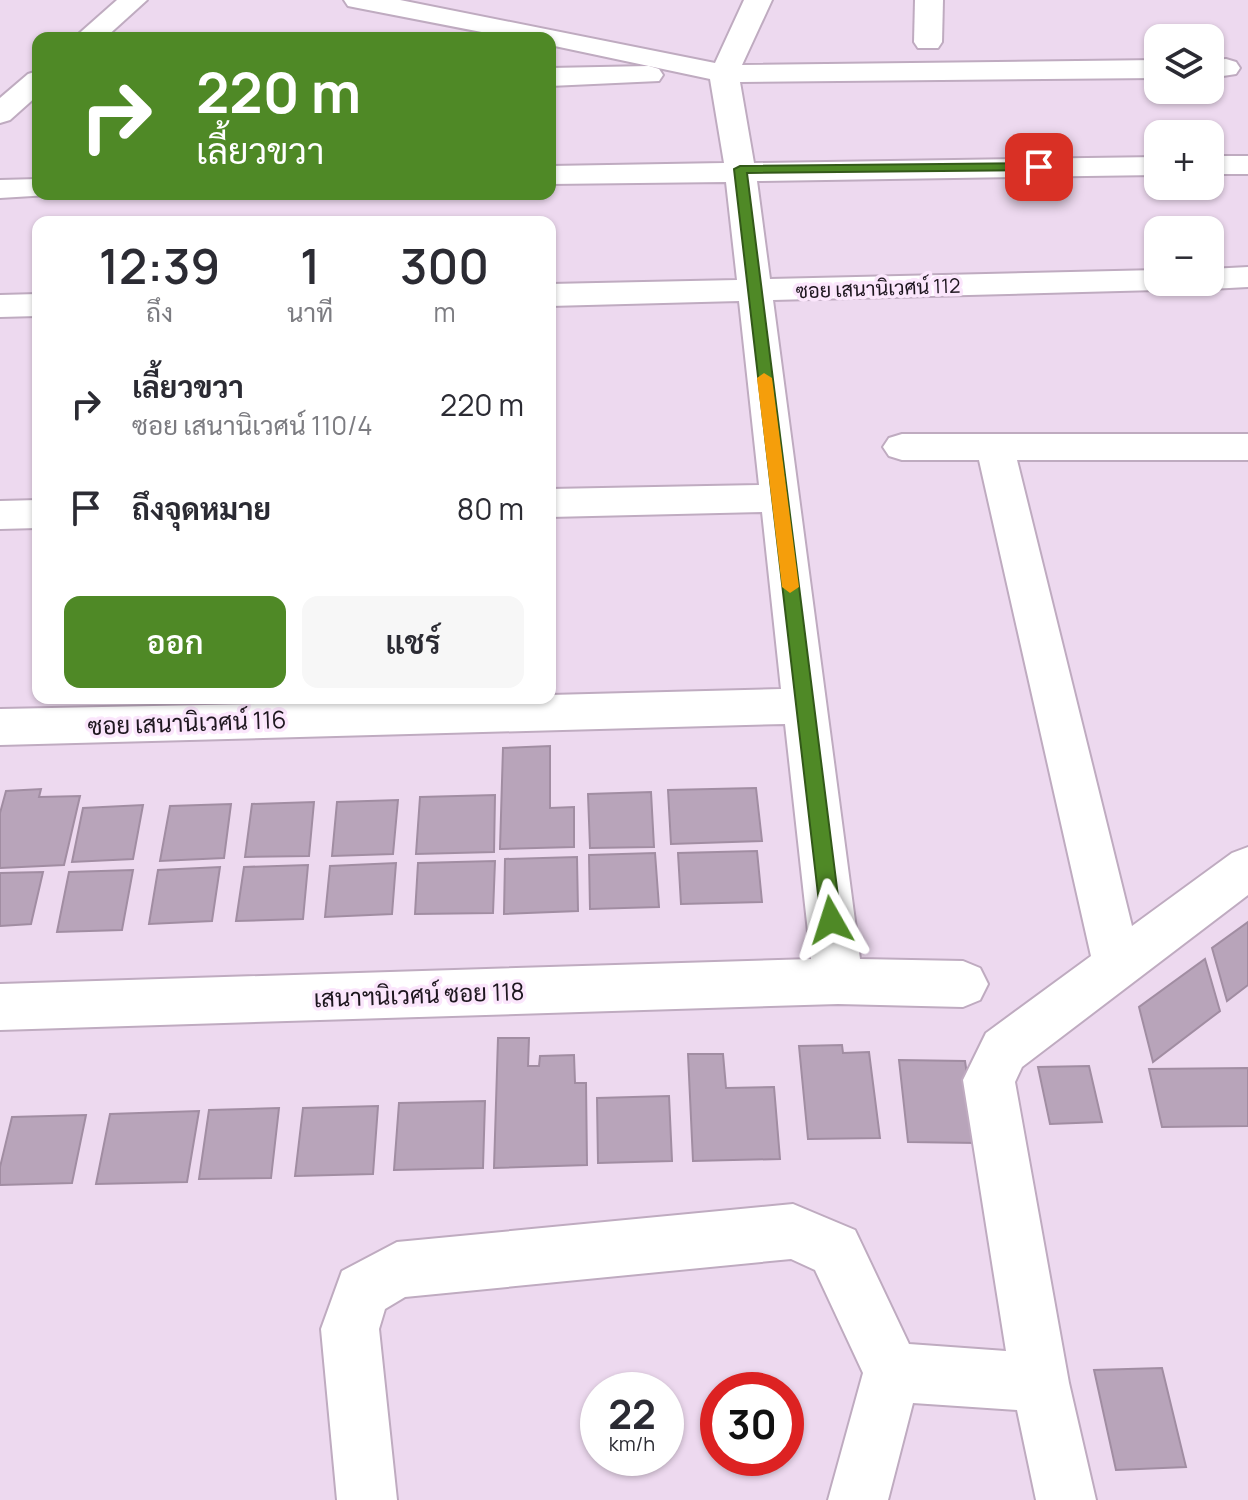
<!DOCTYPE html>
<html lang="th">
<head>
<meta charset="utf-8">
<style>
	body { margin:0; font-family:Manrope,Sarabun,sans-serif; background:#f7f7f7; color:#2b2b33; height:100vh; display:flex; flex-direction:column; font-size:30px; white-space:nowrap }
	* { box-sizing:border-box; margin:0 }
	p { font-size:26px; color:#7c7c81 }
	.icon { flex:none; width:44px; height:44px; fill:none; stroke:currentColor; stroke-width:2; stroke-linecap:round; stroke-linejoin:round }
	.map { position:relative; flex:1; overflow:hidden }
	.side { position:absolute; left:32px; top:216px; width:524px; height:488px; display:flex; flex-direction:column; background:#fff; border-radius:16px; box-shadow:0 2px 6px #0004 }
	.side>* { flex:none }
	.hud { position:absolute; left:32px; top:32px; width:524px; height:168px; border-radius:16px; box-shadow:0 2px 6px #0004; background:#4f8926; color:#fff; overflow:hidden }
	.buttons { position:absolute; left:1144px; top:24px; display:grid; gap:16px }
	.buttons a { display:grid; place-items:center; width:80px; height:80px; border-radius:16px; background:#fff; box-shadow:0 2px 6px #0004; font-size:40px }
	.speed { position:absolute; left:580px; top:1372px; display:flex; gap:16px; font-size:40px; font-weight:700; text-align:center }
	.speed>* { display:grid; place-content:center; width:104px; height:104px; border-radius:50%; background:#fff; box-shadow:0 2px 6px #0004; line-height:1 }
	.speed small { font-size:20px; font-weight:400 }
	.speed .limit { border:12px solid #d22; background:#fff; color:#111 }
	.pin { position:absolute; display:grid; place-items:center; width:68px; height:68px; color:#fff; margin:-34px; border-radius:16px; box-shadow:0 4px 12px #0006 }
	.me { position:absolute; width:88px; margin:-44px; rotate:354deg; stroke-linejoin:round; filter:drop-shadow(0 0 6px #0008) }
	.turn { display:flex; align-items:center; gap:28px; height:168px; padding:0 32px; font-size:36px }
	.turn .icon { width:104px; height:104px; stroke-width:2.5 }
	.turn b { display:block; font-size:56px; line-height:68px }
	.eta { display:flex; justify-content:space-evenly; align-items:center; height:136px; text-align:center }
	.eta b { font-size:48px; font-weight:600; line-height:56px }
	.action { display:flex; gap:16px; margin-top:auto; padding:16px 32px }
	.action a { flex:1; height:92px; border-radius:16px; background:#4f8926; color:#fff; font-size:32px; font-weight:600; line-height:92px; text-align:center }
	.action a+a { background:#f7f7f7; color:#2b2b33 }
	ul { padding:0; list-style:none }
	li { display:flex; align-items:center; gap:24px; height:104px; padding:0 32px }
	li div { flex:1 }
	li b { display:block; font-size:30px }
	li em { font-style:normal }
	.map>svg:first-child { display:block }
</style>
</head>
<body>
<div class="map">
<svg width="1248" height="1500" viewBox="0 0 1248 1500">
	<rect width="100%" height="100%" fill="#edd9ef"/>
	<!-- building -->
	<g fill="#b8a4ba" stroke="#a18da2" stroke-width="2">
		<path d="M550,746V808L574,807V847L500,849L503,748Z"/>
		<path d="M756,788L762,841L671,844L668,790Z"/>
		<path d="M41,789L39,797L80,796L64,865L0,868V813L6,791Z"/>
		<path d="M651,792L654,847L590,848L588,794Z"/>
		<path d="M495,795L494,852L416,854L420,797Z"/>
		<path d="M398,800L393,854L332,856L337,802Z"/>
		<path d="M314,802L309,856L245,857L252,804Z"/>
		<path d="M231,804L224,858L160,861L170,806Z"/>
		<path d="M143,805L133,859L72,862L83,808Z"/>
		<path d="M757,851L762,902L681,904L678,853Z"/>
		<path d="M655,853L659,907L590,909L589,855Z"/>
		<path d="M577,857L578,911L504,914L505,859Z"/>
		<path d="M495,861L493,913L415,914L418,863Z"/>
		<path d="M396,863L392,914L325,917L330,866Z"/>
		<path d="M308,865L303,919L236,921L244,867Z"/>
		<path d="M220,867L212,921L149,924L158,870Z"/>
		<path d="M133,870L122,930L57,932L69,872Z"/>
		<path d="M43,872L31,924L0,926V873Z"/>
		<path d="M1248,922V985L1227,1001L1212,948Z"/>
		<path d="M1205,959L1220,1011L1153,1062L1139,1007Z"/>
		<path d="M498,1038H529L528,1066H539L540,1056L574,1055L575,1083H586L587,1165L494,1168Z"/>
		<path d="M842,1045L843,1053L869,1052L880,1138L808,1139L799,1046Z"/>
		<path d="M688,1054H723L726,1088L774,1087L780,1159L693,1161Z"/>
		<path d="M899,1060L965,1061L977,1143L908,1142Z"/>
		<path d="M1089,1066L1102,1122L1050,1124L1038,1067Z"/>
		<path d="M1248,1068V1126L1162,1127L1149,1069Z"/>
		<path d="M669,1096L672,1161L598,1163L597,1098Z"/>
		<path d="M485,1101L483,1168L394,1170L399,1103Z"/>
		<path d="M378,1106L373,1174L295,1176L303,1108Z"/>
		<path d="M279,1108L271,1178L199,1179L209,1110Z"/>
		<path d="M199,1111L187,1182L96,1184L110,1114Z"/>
		<path d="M86,1115L72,1183L0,1185V1167L12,1117Z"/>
		<path d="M1162,1368L1186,1467L1116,1470L1094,1370Z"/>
	</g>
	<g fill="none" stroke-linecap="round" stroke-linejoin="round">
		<!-- minor casing -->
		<g stroke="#bfabc0" stroke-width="4">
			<g id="minor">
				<path d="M117,0H147L105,38H74Z"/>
				<path d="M344,0H400L715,63L744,0H772L742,65L1158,60V78L740,82L754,163L1158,157V175L757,181L770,279L1158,270V282H1173L1170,287L1158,290L773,300L860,959L963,961L980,968L988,984L980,1000L963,1007L838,1004L0,1030V984L811,959L785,724L0,745V709L550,698V695L781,689L762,512L550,517V489L759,485L739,301L550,306V284L737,280L726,182L550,184V166L724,163L710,79L550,45V38H512L358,8L348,6Z"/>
				<path d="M915,0H943L942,42L938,48H918L914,42Z"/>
				<path d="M1226,59L1236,62L1240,68L1236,74L1210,78V60Z"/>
				<path d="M649,66L659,69L663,75L659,81L550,86V68Z"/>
				<path d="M38,71V95L10,120L0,123V98L28,74Z"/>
				<rect x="1210" y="156" width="38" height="18"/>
				<path d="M38,179V194L49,195L0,198V180Z"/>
				<path d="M1248,267V287L1210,289L1195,282H1210V269Z"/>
				<path d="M38,294V316L0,317V295Z"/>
				<path d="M902,434H1248V460H1017L1132,926L1232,853L1248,847V895L1022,1067L1015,1082L1069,1383L1096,1500H1036L1017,1410L913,1403L888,1500H828L863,1373L815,1270L791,1259L405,1297L385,1309L379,1329L397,1500H337L321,1329L342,1271L397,1242L793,1204L855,1230L909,1344L1006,1351L963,1080L986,1033L1091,956L979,460H902L889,456L883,447L889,438Z"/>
				<path d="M38,500V528L0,529V501Z"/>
			</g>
		</g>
		<!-- minor -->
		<use href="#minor" fill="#fff" fill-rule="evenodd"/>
	</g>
	<!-- route -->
	<path fill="#4f8926" stroke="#335919" stroke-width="2" d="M1039,163L1043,164V170L747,173L841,920L831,929L821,920L734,169L740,166Z"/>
	<!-- slow -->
	<path fill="#f59e0b" d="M764,373L772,378L799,587L790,593L782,587L757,378Z"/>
	<g text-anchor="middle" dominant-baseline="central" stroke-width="7" stroke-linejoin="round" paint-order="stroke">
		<!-- far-street labels -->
		<g font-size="20" fill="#1e171f" stroke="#fbe6fc">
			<text transform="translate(878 288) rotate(-2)">ซอย เสนานิเวศน์ 112</text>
		</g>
		<!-- street labels -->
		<g font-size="24" fill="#1e171f" stroke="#fbe6fc">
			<text transform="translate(187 722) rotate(-2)">ซอย เสนานิเวศน์ 116</text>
			<text transform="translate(419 994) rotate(-2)">เสนาฯนิเวศน์ ซอย 118</text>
		</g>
	</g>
</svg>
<div class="buttons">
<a><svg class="icon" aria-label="layers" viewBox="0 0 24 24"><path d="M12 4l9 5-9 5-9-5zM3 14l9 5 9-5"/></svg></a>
<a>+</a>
<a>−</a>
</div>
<div class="speed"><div>22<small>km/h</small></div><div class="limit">30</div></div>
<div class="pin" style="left:1039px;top:167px;background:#d93025"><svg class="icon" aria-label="arrive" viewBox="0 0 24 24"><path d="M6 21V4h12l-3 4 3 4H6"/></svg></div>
<svg class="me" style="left:831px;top:920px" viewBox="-20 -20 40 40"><path d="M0-17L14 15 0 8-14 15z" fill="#4f8926" stroke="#fff" stroke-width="4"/></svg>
<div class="hud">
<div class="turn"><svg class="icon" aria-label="right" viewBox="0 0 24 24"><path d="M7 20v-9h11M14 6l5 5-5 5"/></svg><div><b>220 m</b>เลี้ยวขวา</div></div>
</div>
<section class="side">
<div class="eta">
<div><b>12:39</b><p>ถึง</p></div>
<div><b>1</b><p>นาที</p></div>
<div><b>300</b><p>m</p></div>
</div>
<ul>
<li><svg class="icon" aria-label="right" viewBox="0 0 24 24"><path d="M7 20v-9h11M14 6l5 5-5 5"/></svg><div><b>เลี้ยวขวา</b><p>ซอย เสนานิเวศน์ 110/4</p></div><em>220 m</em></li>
<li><svg class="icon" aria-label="arrive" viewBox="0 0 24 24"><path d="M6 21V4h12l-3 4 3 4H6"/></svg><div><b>ถึงจุดหมาย</b></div><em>80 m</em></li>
</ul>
<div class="action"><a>ออก</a><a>แชร์</a></div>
</section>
</div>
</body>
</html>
